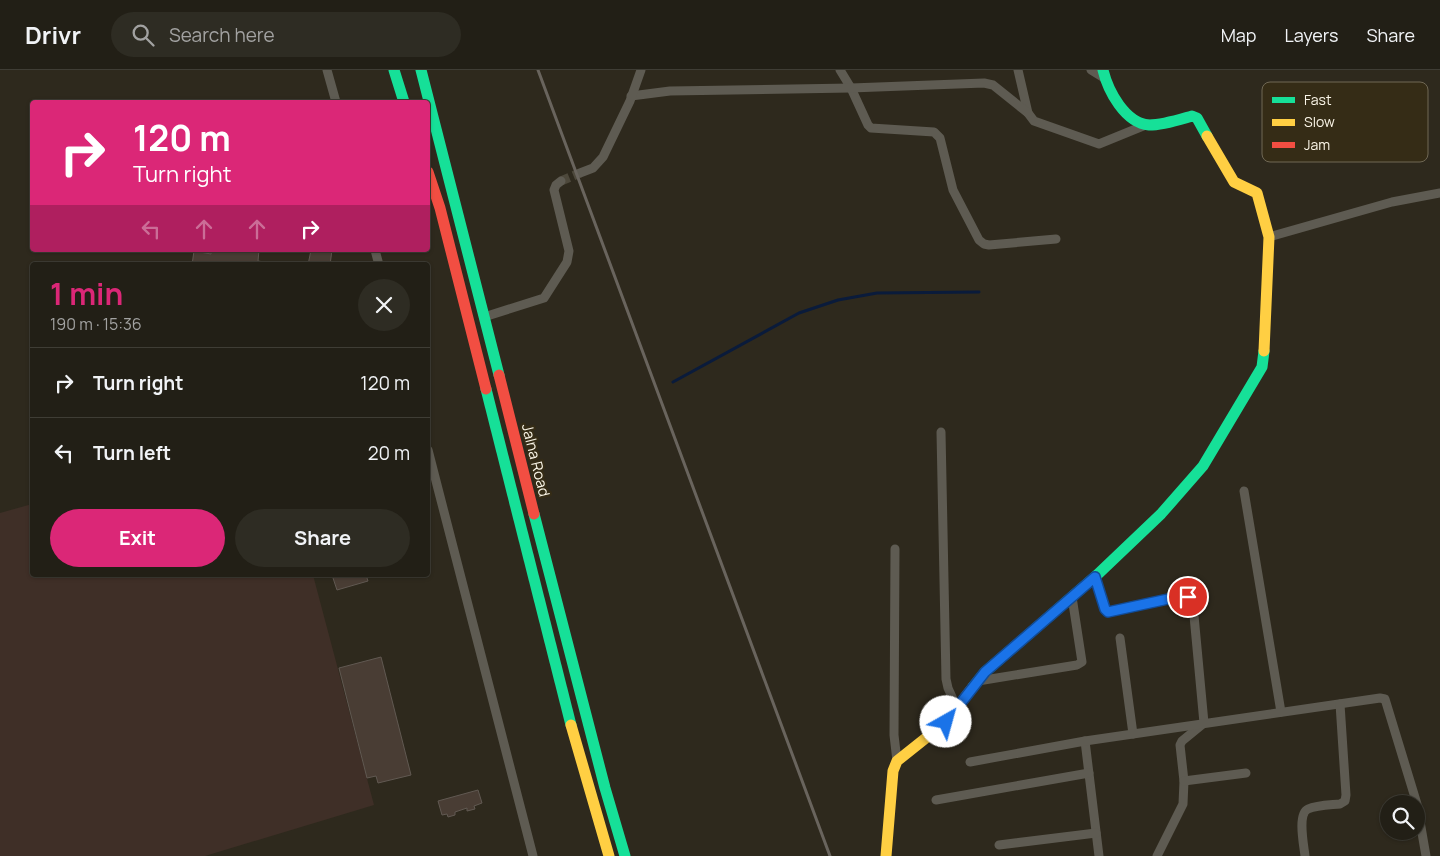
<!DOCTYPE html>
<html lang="en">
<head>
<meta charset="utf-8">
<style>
	body { margin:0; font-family:Manrope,sans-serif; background:#2e2c23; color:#f1f3f6; height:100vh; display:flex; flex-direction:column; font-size:19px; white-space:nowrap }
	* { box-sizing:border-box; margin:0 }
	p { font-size:16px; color:#a2a2a1 }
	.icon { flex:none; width:28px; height:28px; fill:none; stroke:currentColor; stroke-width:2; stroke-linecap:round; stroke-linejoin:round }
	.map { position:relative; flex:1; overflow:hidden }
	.details { position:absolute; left:30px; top:192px; width:400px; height:315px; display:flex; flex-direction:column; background:#221f16; border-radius:5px; box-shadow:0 1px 4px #0004,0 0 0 1px #3f3d35 }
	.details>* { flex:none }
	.hud { position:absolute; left:30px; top:30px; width:400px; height:152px; border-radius:5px; box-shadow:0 1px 4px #0004,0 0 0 1px #3f3d35; background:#db2777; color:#fff; overflow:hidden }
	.tools { position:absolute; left:1380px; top:725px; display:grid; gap:10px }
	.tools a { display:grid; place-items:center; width:45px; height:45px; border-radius:50%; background:#221f16; box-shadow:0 1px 4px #0004,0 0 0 1px #3f3d35; font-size:25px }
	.pin { position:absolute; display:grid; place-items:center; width:42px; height:42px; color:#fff; margin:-21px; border:2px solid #fff; border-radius:50%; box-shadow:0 1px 5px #0007 }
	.me { position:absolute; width:55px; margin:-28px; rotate:38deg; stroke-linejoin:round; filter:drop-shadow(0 0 4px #0008) }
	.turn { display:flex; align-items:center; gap:18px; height:105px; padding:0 20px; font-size:22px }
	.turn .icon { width:65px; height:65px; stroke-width:2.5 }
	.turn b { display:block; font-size:35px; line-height:42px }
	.lanes { display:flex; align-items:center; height:48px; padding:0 20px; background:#0003; justify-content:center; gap:25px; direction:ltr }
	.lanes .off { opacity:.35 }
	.round { display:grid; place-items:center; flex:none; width:52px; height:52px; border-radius:26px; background:#2e2c23 }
	.headline { display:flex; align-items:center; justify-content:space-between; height:85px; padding:0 20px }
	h1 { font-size:30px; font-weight:700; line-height:38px; color:#db2777 }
	.button { display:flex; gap:10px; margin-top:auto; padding:10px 20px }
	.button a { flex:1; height:58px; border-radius:30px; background:#db2777; color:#fff; font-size:20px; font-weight:700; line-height:58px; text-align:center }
	.button a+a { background:#2e2c23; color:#f1f3f6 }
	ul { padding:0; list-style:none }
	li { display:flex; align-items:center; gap:15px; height:70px; padding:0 20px; border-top:1px solid #3f3d35 }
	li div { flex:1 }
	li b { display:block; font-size:19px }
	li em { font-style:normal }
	header { display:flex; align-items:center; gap:30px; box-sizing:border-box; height:70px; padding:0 25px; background:#221f16; border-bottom:1px solid #3f3d35 }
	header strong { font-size:24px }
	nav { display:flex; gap:28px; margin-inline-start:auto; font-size:18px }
	.search { width:350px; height:45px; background:#2e2c23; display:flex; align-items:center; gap:12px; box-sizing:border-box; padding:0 18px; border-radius:28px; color:#a2a2a1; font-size:19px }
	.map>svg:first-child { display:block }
</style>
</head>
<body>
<header>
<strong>Drivr</strong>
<div class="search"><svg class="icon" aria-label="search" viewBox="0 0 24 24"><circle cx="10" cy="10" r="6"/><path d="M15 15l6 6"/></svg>Search here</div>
<nav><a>Map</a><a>Layers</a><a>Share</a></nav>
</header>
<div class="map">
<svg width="1440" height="786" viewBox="0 0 1440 786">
	<rect width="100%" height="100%" fill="#2e291d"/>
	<!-- industrial -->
	<path fill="#3f2f27" d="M32,434V505H313L374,735L205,786H0V443Z"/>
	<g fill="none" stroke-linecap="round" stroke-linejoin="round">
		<!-- stream -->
		<path stroke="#0a1b3b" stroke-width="3" d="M673,312L799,243L838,230L877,223L979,222"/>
	</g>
	<!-- building -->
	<g fill="#493d34" stroke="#615952">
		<path d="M211,180H259L258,191L270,193V195H192L194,181L211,184Z"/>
		<path d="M311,180H332L330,195H308Z"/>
		<path d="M332,505H366L368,511L337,520Z"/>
		<path d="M381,587L411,705L378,713L376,706L367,708L339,598Z"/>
		<path d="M478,720L482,733L474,736L475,739L467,741V738L455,742V745L448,747L447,744L442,745L438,731Z"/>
	</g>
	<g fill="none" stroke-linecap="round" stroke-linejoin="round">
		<!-- street-tunnel -->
		<path stroke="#4d483b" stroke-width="9" stroke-dasharray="9 4.5" stroke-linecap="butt" d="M561,111L580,103"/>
		<!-- street -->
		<g stroke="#5e5b52" stroke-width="9">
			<path d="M327,0L336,32"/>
			<path d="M840,0L851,18L868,55L871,58L934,62L940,68L953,120L979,170L984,174L989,175L1056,169"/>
			<path d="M1018,0L1028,43L1034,51L1099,74L1148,54"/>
			<path d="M1091,0L1104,8"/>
			<path d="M631,26L670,21L851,18L984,13L993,15L1028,43"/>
			<path d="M580,103L593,98L603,87L630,31L641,0"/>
			<path d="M1269,167L1392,132L1440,123"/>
			<path d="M375,180L379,195"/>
			<path d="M484,247L544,228L567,192L569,181L554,120L556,115L561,111"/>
			<path d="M941,362L946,609L948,618L957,638"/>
			<path d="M428,380L533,786"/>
			<path d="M1244,421L1281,642"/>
			<path d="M895,479L894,665L897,691"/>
			<path d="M1095,507L1105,539L1108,542L1182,526C1188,527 1191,529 1193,535L1204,653L1182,671L1180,675L1184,711L1183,734L1157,786"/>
			<path d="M1120,568L1133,664"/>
			<path d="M978,611L1077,595L1082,592L1072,527"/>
			<path d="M1085,671L1099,786"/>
			<path d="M970,692L1085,671L1380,628L1385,629L1417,734L1426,786"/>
			<path d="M1184,711L1246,703"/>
			<path d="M936,730L1089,703"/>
			<path d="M999,775L1096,763"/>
			<path d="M1305,786C1304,776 1297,744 1308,739C1317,735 1330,735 1340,734L1345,731L1346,725L1340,634"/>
		</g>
		<!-- fast -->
		<g stroke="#16e098" stroke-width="11">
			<path d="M394,0L404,32"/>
			<path d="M421,0L499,305"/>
			<path d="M1103,0C1108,21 1125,53 1149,55C1163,55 1178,50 1192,46L1197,48L1207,66"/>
			<path d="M486,319L571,655"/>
			<path d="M534,444L605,718L625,786"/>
			<path d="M973,617L985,602L1097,505L1161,444L1203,396L1262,297L1264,281"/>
		</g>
		<!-- slow -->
		<g stroke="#ffcf43" stroke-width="11">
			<path d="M1207,66L1234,112L1257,123L1269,167L1264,281"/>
			<path d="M571,655L609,786"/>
			<path d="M886,786L893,701L897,691L946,652L973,617"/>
		</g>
		<!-- jam -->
		<g stroke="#f24e42" stroke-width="11">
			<path d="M428,102L440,138L486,319"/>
			<path d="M499,305L534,444"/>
		</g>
		<!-- rail -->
		<path stroke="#69645d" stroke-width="3" d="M538,0L830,786"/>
	</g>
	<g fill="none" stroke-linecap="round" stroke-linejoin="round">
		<!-- route casing -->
		<g stroke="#114b97" stroke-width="12">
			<path id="route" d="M946,652L985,602L1095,507L1105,539L1108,542L1182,526L1188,527"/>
		</g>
		<!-- route -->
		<use href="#route" stroke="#1a73e8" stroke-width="9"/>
	</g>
	<g text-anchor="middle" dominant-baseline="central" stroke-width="4.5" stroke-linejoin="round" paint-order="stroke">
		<!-- street labels -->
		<g font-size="15" fill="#faf5e7" stroke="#352c16">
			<text transform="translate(536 390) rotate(76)">Jalna Road</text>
		</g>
	</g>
	<!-- legend -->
	<rect x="1262" y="12" width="166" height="80" rx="8" fill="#352c16" stroke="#706855" stroke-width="1"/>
	<rect x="1272" y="27" width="23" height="6" fill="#16e098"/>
	<rect x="1272" y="49" width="23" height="7" fill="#ffcf43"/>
	<rect x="1272" y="72" width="23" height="6" fill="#f24e42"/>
	<g font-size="14" fill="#faf5e7">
		<text x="1304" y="35">Fast</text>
		<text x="1304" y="57">Slow</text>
		<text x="1304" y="80">Jam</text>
	</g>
</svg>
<div class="tools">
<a><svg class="icon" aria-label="search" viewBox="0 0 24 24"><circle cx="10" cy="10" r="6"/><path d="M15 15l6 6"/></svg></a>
</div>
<div class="pin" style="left:1188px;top:527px;background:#d93025"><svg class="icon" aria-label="arrive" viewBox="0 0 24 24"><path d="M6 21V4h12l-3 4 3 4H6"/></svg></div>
<svg class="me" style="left:946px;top:652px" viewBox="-20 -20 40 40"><circle r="19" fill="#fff"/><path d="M0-13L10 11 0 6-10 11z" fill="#1a73e8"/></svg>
<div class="hud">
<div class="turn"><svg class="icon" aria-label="right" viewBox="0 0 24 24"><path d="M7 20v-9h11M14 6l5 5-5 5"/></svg><div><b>120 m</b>Turn right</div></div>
<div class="lanes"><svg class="icon off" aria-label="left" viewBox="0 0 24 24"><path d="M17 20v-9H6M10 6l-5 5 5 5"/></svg><svg class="icon off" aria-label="ahead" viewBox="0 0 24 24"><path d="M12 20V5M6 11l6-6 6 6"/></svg><svg class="icon off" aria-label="ahead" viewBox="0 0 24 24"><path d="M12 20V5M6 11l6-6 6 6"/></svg><svg class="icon" aria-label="right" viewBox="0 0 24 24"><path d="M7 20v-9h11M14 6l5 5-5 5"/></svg></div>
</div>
<section class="details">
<div class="headline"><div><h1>1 min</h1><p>190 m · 15:36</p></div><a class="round"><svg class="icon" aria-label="close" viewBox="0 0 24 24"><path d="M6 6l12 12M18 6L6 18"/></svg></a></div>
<ul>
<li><svg class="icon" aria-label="right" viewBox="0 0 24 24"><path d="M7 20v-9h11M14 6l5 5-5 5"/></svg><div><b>Turn right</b></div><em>120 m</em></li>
<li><svg class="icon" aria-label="left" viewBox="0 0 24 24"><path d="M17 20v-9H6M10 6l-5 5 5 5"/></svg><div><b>Turn left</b></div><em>20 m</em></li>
</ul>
<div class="button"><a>Exit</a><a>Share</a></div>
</section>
</div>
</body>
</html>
